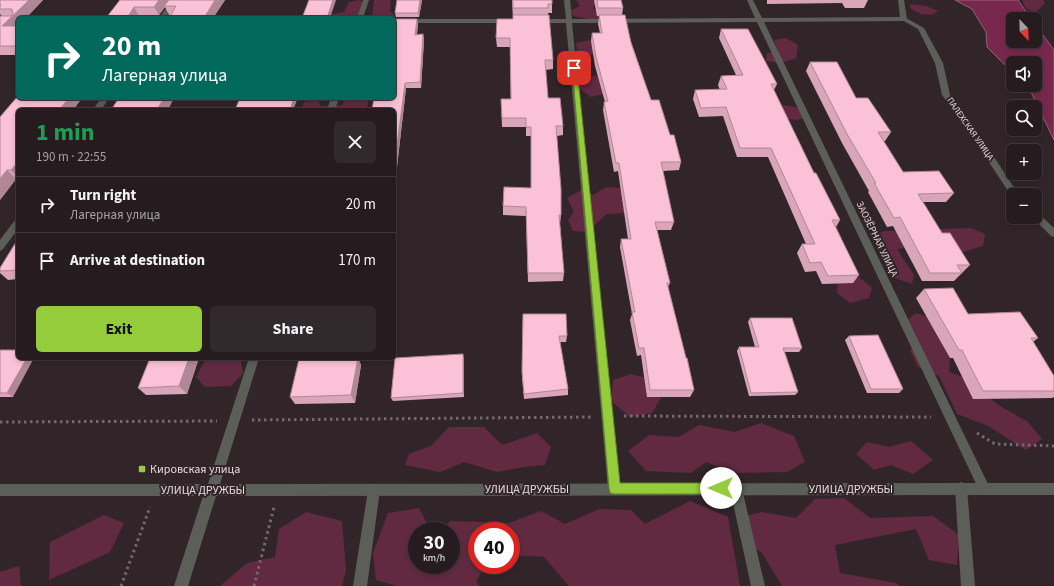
<!DOCTYPE html>
<html lang="en">
<head>
<meta charset="utf-8">
<style>
	body { margin:0; font-family:"Source Sans 3",sans-serif; background:#32292c; color:#f1f3f6; height:100vh; display:flex; flex-direction:column; font-size:15px; white-space:nowrap }
	* { box-sizing:border-box; margin:0 }
	p { font-size:13px; color:#a4a1a4 }
	.icon { flex:none; width:22px; height:22px; fill:none; stroke:currentColor; stroke-width:2; stroke-linecap:round; stroke-linejoin:round }
	.map { position:relative; flex:1; overflow:hidden }
	.panel { position:absolute; left:16px; top:108px; width:380px; height:252px; display:flex; flex-direction:column; background:#261c1f; border-radius:6px; box-shadow:0 2px 6px #0003,0 0 0 1px #423a3d }
	.panel>* { flex:none }
	.banner { position:absolute; left:16px; top:16px; width:380px; height:84px; border-radius:6px; box-shadow:0 2px 6px #0003,0 0 0 1px #423a3d; background:#00695c; color:#fff; overflow:hidden }
	.needle { width:26px; rotate:157deg }
	.fabs { position:absolute; left:1006px; top:12px; display:grid; gap:8px }
	.fabs a { display:grid; place-items:center; width:36px; height:36px; border-radius:6px; background:#261c1f; box-shadow:0 2px 6px #0003,0 0 0 1px #423a3d; font-size:20px }
	.speed { position:absolute; left:408px; top:522px; display:flex; gap:8px; font-size:20px; font-weight:700; text-align:center }
	.speed>* { display:grid; place-content:center; width:52px; height:52px; border-radius:50%; background:#261c1f; box-shadow:0 2px 6px #0003,0 0 0 1px #423a3d; line-height:1 }
	.speed small { font-size:10px; font-weight:400 }
	.speed .limit { border:6px solid #d22; background:#fff; color:#111 }
	.pin { position:absolute; display:grid; place-items:center; width:34px; height:34px; color:#fff; margin:-17px; border-radius:8px; box-shadow:0 2px 6px #0006 }
	.me { position:absolute; width:44px; margin:-22px; rotate:270deg; stroke-linejoin:round; filter:drop-shadow(0 0 3px #0008) }
	.turn { display:flex; align-items:center; gap:14px; height:84px; padding:0 20px; font-size:18px }
	.turn .icon { width:52px; height:52px; stroke-width:2.5 }
	.turn b { display:block; font-size:28px; line-height:34px }
	.round { display:grid; place-items:center; flex:none; width:42px; height:42px; border-radius:6px; background:#32292c }
	.head { display:flex; align-items:center; justify-content:space-between; height:68px; padding:0 20px }
	h1 { font-size:24px; font-weight:700; line-height:30px; color:#1e9e55 }
	.cta { display:flex; gap:8px; margin-top:auto; padding:8px 20px }
	.cta a { flex:1; height:46px; border-radius:6px; background:#95cc3b; color:#111; font-size:16px; font-weight:700; line-height:46px; text-align:center }
	.cta a+a { background:#32292c; color:#f1f3f6 }
	ul { padding:0; list-style:none }
	li { display:flex; align-items:center; gap:12px; height:56px; padding:0 20px; border-top:1px solid #423a3d }
	li div { flex:1 }
	li b { display:block; font-size:15px }
	li em { font-style:normal }
	.map>svg:first-child { display:block }
</style>
</head>
<body>
<div class="map">
<svg width="1054" height="586" viewBox="0 0 1054 586">
	<rect width="100%" height="100%" fill="#322529"/>
	<!-- green -->
	<g fill="#612a41">
		<path d="M360,0L364,4L357,18H324L323,16L344,12L349,2Z"/>
		<path d="M374,0H391L390,11L397,18L394,19V18H372Z"/>
		<path d="M576,0H593L596,3L593,9L604,15L594,20L573,16L571,10L580,6Z"/>
		<path d="M1022,0H1043L1045,3L1036,12L1026,9Z"/>
		<path d="M909,4L926,6L938,11L932,15L921,14L911,9Z"/>
		<path d="M786,38L798,45L796,58L782,63L766,61L767,53H779L774,40Z"/>
		<path d="M589,40L598,45L596,54L587,55L577,52L576,43Z"/>
		<path d="M590,76H601L607,93L591,97L580,89L573,88L568,80L577,77L586,80Z"/>
		<path d="M346,98H368L367,110H301L304,102L318,100L321,106L342,105Z"/>
		<path d="M784,105L804,109L808,117L796,120L784,118L779,112Z"/>
		<path d="M606,187L622,188L627,213L607,214L586,232L573,231L568,220L574,212L567,198L583,189L593,195Z"/>
		<path d="M971,228L985,234L983,246L956,254L922,245L897,249L914,275L912,284L895,278L870,236L885,231Z"/>
		<path d="M859,277L872,288L869,298L850,303L837,293L838,280Z"/>
		<path d="M916,313L928,317L950,358L949,372L963,377L1000,406L1028,422L1042,439L1026,450L988,426L957,414L939,376L918,367L910,350L921,345L908,319Z"/>
		<path d="M206,358H240L243,373L231,386L205,387L196,377Z"/>
		<path d="M631,374L655,380L661,398L652,413L630,417L611,401L613,380Z"/>
		<path d="M761,423L794,436L805,462L787,472L734,473L706,462L691,473L646,471L628,451L649,435L679,437L699,425L735,432Z"/>
		<path d="M449,427H484L502,445L537,433L551,447L545,465L524,467L497,472L464,462L440,472L405,465L409,454L431,446Z"/>
		<path d="M911,441L933,460L913,474L891,465L874,470L856,454L867,442L889,447Z"/>
		<path d="M844,498L870,518L933,516L959,535L957,565L929,560L916,529L835,545L840,573L896,583L900,586H782L762,553L740,538L737,518L762,512L796,518L815,499Z"/>
		<path d="M690,501L728,517L740,586H569L544,557L511,555V531H477V565H486L476,581L479,586H397L376,580L373,553L388,513L419,508L431,531H417V565H451V531H441L450,521L509,523L541,511L565,524L599,509L631,510L645,524Z"/>
		<path d="M306,512L342,521L346,570L342,586H220L247,563L275,557L279,529Z"/>
		<path d="M104,515L124,523L110,552L49,580L50,542Z"/>
		<path d="M19,566L21,586H0V572Z"/>
	</g>
	<!-- water -->
	<path fill="#78284d" stroke="#985d78" d="M955,0H1018L1031,19H1013V41H1035V24L1054,50V140L1031,92L1025,85H1035V63H1013V73L987,47L986,32L972,9Z"/>
	<g fill="none" stroke-linecap="round" stroke-linejoin="round">
		<!-- path -->
		<g stroke="#75696d" stroke-width="3" stroke-dasharray="2.5 3.5" stroke-linecap="butt">
			<path d="M624,416L931,417"/>
			<path d="M252,420L591,417"/>
			<path d="M0,422L217,421"/>
			<path d="M977,433L995,444L1054,446"/>
			<path d="M121,586L150,507"/>
			<path d="M254,586L274,507"/>
		</g>
		<!-- service -->
		<g fill="#5c5f59" fill-rule="evenodd">
			<path d="M902,18H906L924,28L943,63L950,95L977,131L1019,195H1013L1012,197L971,135L942,95L935,63L918,29L902,20Z"/>
			<path d="M1035,212L1038,213L1054,228V237L1051,236L1032,217H1035Z"/>
			<path d="M961,482L965,484L967,488L975,586H961L955,488L957,484Z"/>
			<path d="M736,483L740,485L742,489L765,586H751L730,489L732,485Z"/>
			<path d="M374,484L378,486L380,490L367,586H353L368,490L370,486Z"/>
		</g>
		<!-- minor -->
		<g fill="#5c5f59" fill-rule="evenodd">
			<path d="M172,0H178L165,18H159Z"/>
			<path d="M564,0H570L572,19L755,18L747,0H753L762,18L900,17L898,0H904L907,19L904,21L764,22L988,484L990,488L988,492L984,494L980,492L757,22L572,23L620,489L618,493L614,495L610,493L608,489L566,23H536L533,21L536,19H566Z"/>
			<path d="M394,19H510L513,21L510,23H394Z"/>
			<path d="M101,98H109L101,110H93Z"/>
			<path d="M18,219V229L3,249L0,251V240L15,220Z"/>
		</g>
		<!-- tertiary -->
		<g fill="#5c5f59" fill-rule="evenodd">
			<path d="M363,0H369L363,18H357Z"/>
			<path d="M331,98H339L335,110H327Z"/>
			<path d="M249,358H259L220,484L1054,483V495L216,496L188,586H174L203,496H0V484H208Z"/>
		</g>
	</g>
	<!-- wall -->
	<g fill="#d8a6b8">
		<path d="M0,0H43L26,18H18V55H0V16H2L0,14Z"/>
		<path d="M120,0H225L213,18H169L171,15H169L165,7L159,15L139,16L137,18H106Z"/>
		<path d="M422,0L419,17H396L395,13Z"/>
		<path d="M512,0L552,4V13H548V15L553,60V69L545,70L548,98L563,126V135L557,136L561,215L560,224L564,273L563,281L528,282L526,216L503,215V206L531,188V136H526V127H502L501,99H511L510,47H497L496,38L513,19Z"/>
		<path d="M594,0H621L623,8L622,15L651,100L670,135L681,162L679,170L663,171L674,222L671,230H657L670,283L668,287L694,390L690,397H647L641,355L637,356L630,320L632,314L620,247L621,239H628L618,171L614,172L603,110L604,102H605L595,66L591,41L592,33H600L598,24L599,16H597Z"/>
		<path d="M767,0H868L864,8H845L842,3L767,4Z"/>
		<path d="M417,19L418,24L417,35L423,34L424,40L421,88H406L397,167H394V110Z"/>
		<path d="M721,29L777,84L774,90L814,173L840,220L836,227L859,275L853,283L822,284L816,271L805,272L797,253L802,244H806L768,157H737L723,116L699,117L693,99L695,90H720L718,85L721,76L736,75L719,38Z"/>
		<path d="M810,62L856,98L891,132L885,141H883L903,172L954,193L946,202H923L942,233L970,265L954,281H922L893,226L887,227L868,192L869,191L842,143L806,71Z"/>
		<path d="M18,98H82L73,110H18V179H16L0,200Z"/>
		<path d="M18,239V279L8,280L0,273V268Z"/>
		<path d="M924,289L968,314L1038,338L1033,342L1054,376V397L1052,398L973,399L953,358H950L916,298Z"/>
		<path d="M523,314L567,336L566,342H560L568,389V395L524,399L522,377Z"/>
		<path d="M750,318L802,348L799,352H785L798,392L795,395L749,396L737,351L739,347H755L748,322Z"/>
		<path d="M849,336L903,389L899,393H867L845,340Z"/>
		<path d="M0,350L13,397H0Z"/>
		<path d="M199,358L187,394L146,395L138,388Z"/>
		<path d="M358,358L361,365L355,403L295,404L290,397Z"/>
		<path d="M464,358V397L393,401L391,398Z"/>
	</g>
	<!-- shaded-wall -->
	<g fill="#b08796">
		<path d="M29,0H43L26,18H18V26H2Z"/>
		<path d="M159,0H170L164,6L165,7L159,15L154,7Z"/>
		<path d="M215,0H225L213,18H204Z"/>
		<path d="M333,0H336L330,18H327Z"/>
		<path d="M420,0H422L419,17L418,13Z"/>
		<path d="M134,7L139,16L137,18H127Z"/>
		<path d="M417,19L418,24L416,40L415,35Z"/>
		<path d="M423,34L424,40L421,88L420,82Z"/>
		<path d="M405,83L406,88L397,167L395,161Z"/>
		<path d="M69,98H82L73,110H59Z"/>
		<path d="M164,98H174L168,110H157Z"/>
		<path d="M294,98H298L293,110H290Z"/>
		<path d="M18,162V177L11,170Z"/>
		<path d="M7,170L16,179L0,200V179Z"/>
		<path d="M463,354L464,358V397L463,393Z"/>
		<path d="M27,358H34L13,397L7,393Z"/>
		<path d="M189,358H199L187,394L179,386Z"/>
		<path d="M358,358L361,365L355,403L351,395Z"/>
	</g>
	<!-- building -->
	<g fill="#fbc1d6" stroke="#b08796">
		<path d="M0,0H29L2,26H18V46H0V16H12L13,14L12,9H0V6L1,5H0Z"/>
		<path d="M120,0H159L154,7H134L127,18H106Z"/>
		<path d="M169,0H215L204,18H169L176,6H164Z"/>
		<path d="M309,0H333L327,18H302Z"/>
		<path d="M397,0H420L418,13H395Z"/>
		<path d="M513,0H552V4H548V8H513Z"/>
		<path d="M597,0H621L623,8H598Z"/>
		<path d="M513,15H549L553,60H545L548,98H560L563,126H556L561,189V215H559L564,273H528L526,207L503,206L504,187L531,188V127H526V118H502L501,99H511L510,38H496L497,19H513Z"/>
		<path d="M599,15H625L631,43L651,100H659L670,135H674L681,162H661L674,222H655L670,283H667L686,358H687L694,390H650L644,348H639L632,312H635L621,239H631L619,163H616L604,102L608,101L596,57L592,33H602Z"/>
		<path d="M394,19H417L415,35L423,34L420,82L405,83L395,161H394V110H372L374,98H394Z"/>
		<path d="M721,29H748L777,84H771L814,173H816L840,220H832L859,275L828,276L821,262L810,263L802,244H815L771,148H740L726,107L701,108L695,90L727,89L721,76L743,75Z"/>
		<path d="M810,62H837L856,98H868L891,132H878L903,172L939,171L954,193L918,194L942,233H950L970,265H957L962,273H930L900,217L894,218L874,183H876L847,134Z"/>
		<path d="M18,96V98H69L59,110H18V162L11,170H7L0,179V117Z"/>
		<path d="M119,98H164L157,110H111Z"/>
		<path d="M240,98H294L290,110H235Z"/>
		<path d="M18,239V270L0,271V268Z"/>
		<path d="M953,288L968,314L1020,312L1038,338H1031L1054,376V391H983L962,350H959L924,289Z"/>
		<path d="M523,314H566L567,336H559L568,389L524,394L522,371Z"/>
		<path d="M750,318H792L802,348H783L798,392L751,393L739,347H759Z"/>
		<path d="M878,335L903,389H871L849,336Z"/>
		<path d="M0,350H18V358H27L7,393H0Z"/>
		<path d="M463,354V393L391,398L395,358Z"/>
		<path d="M150,358H189L179,386L138,388Z"/>
		<path d="M342,358H358L351,395L290,397L299,359Z"/>
	</g>
	<!-- route -->
	<path fill="#95cc3b" stroke="#618526" d="M572,67L577,68L620,483H721L725,484L727,488L725,493L721,494H614L610,493L609,488Z"/>
	<!-- markers -->
	<rect fill="#95cc3b" stroke="#322529" stroke-width="1.5" x="138" y="465" width="8" height="8" rx="2"/>
	<g text-anchor="middle" dominant-baseline="central" stroke-width="4" stroke-linejoin="round" paint-order="stroke">
		<!-- far-street labels -->
		<g font-size="9" fill="#e3d9dd" stroke="#322529">
			<text transform="translate(970 129) rotate(55)">ПАЛЕХСКАЯ УЛИЦА</text>
		</g>
		<!-- street labels -->
		<g font-size="10" fill="#e3d9dd" stroke="#322529">
			<text transform="translate(877 239) rotate(64)">ЗАОЗЁРНАЯ УЛИЦА</text>
		</g>
		<!-- near-poi labels -->
		<g font-size="12" fill="#e3d9dd" stroke="#322529" text-anchor="start">
			<text x="150" y="469">Кировская улица</text>
		</g>
		<!-- near-street labels -->
		<g font-size="12" fill="#e3d9dd" stroke="#322529">
			<text x="527" y="489">УЛИЦА ДРУЖБЫ</text>
			<text x="851" y="489">УЛИЦА ДРУЖБЫ</text>
			<text x="203" y="490">УЛИЦА ДРУЖБЫ</text>
		</g>
	</g>
</svg>
<div class="fabs">
<a><svg class="needle" viewBox="-14 -14 28 28"><path d="M0-13l5 13h-10z" fill="#e53935"/><path d="M0 13l5-13h-10z" fill="#a4a1a4"/></svg></a>
<a><svg class="icon" aria-label="sound" viewBox="0 0 24 24"><path d="M4 9h4l5-4v14l-5-4H4zM17 9q2 3 0 6"/></svg></a>
<a><svg class="icon" aria-label="search" viewBox="0 0 24 24"><circle cx="10" cy="10" r="6"/><path d="M15 15l6 6"/></svg></a>
<a>+</a>
<a>−</a>
</div>
<div class="speed"><div>30<small>km/h</small></div><div class="limit">40</div></div>
<div class="pin" style="left:574px;top:68px;background:#d93025"><svg class="icon" aria-label="arrive" viewBox="0 0 24 24"><path d="M6 21V4h12l-3 4 3 4H6"/></svg></div>
<svg class="me" style="left:721px;top:488px" viewBox="-20 -20 40 40"><circle r="19" fill="#fff"/><path d="M0-13L10 11 0 6-10 11z" fill="#95cc3b"/></svg>
<div class="banner">
<div class="turn"><svg class="icon" aria-label="right" viewBox="0 0 24 24"><path d="M7 20v-9h11M14 6l5 5-5 5"/></svg><div><b>20 m</b>Лагерная улица</div></div>
</div>
<section class="panel">
<div class="head"><div><h1>1 min</h1><p>190 m · 22:55</p></div><a class="round"><svg class="icon" aria-label="close" viewBox="0 0 24 24"><path d="M6 6l12 12M18 6L6 18"/></svg></a></div>
<ul>
<li><svg class="icon" aria-label="right" viewBox="0 0 24 24"><path d="M7 20v-9h11M14 6l5 5-5 5"/></svg><div><b>Turn right</b><p>Лагерная улица</p></div><em>20 m</em></li>
<li><svg class="icon" aria-label="arrive" viewBox="0 0 24 24"><path d="M6 21V4h12l-3 4 3 4H6"/></svg><div><b>Arrive at destination</b></div><em>170 m</em></li>
</ul>
<div class="cta"><a>Exit</a><a>Share</a></div>
</section>
</div>
</body>
</html>
